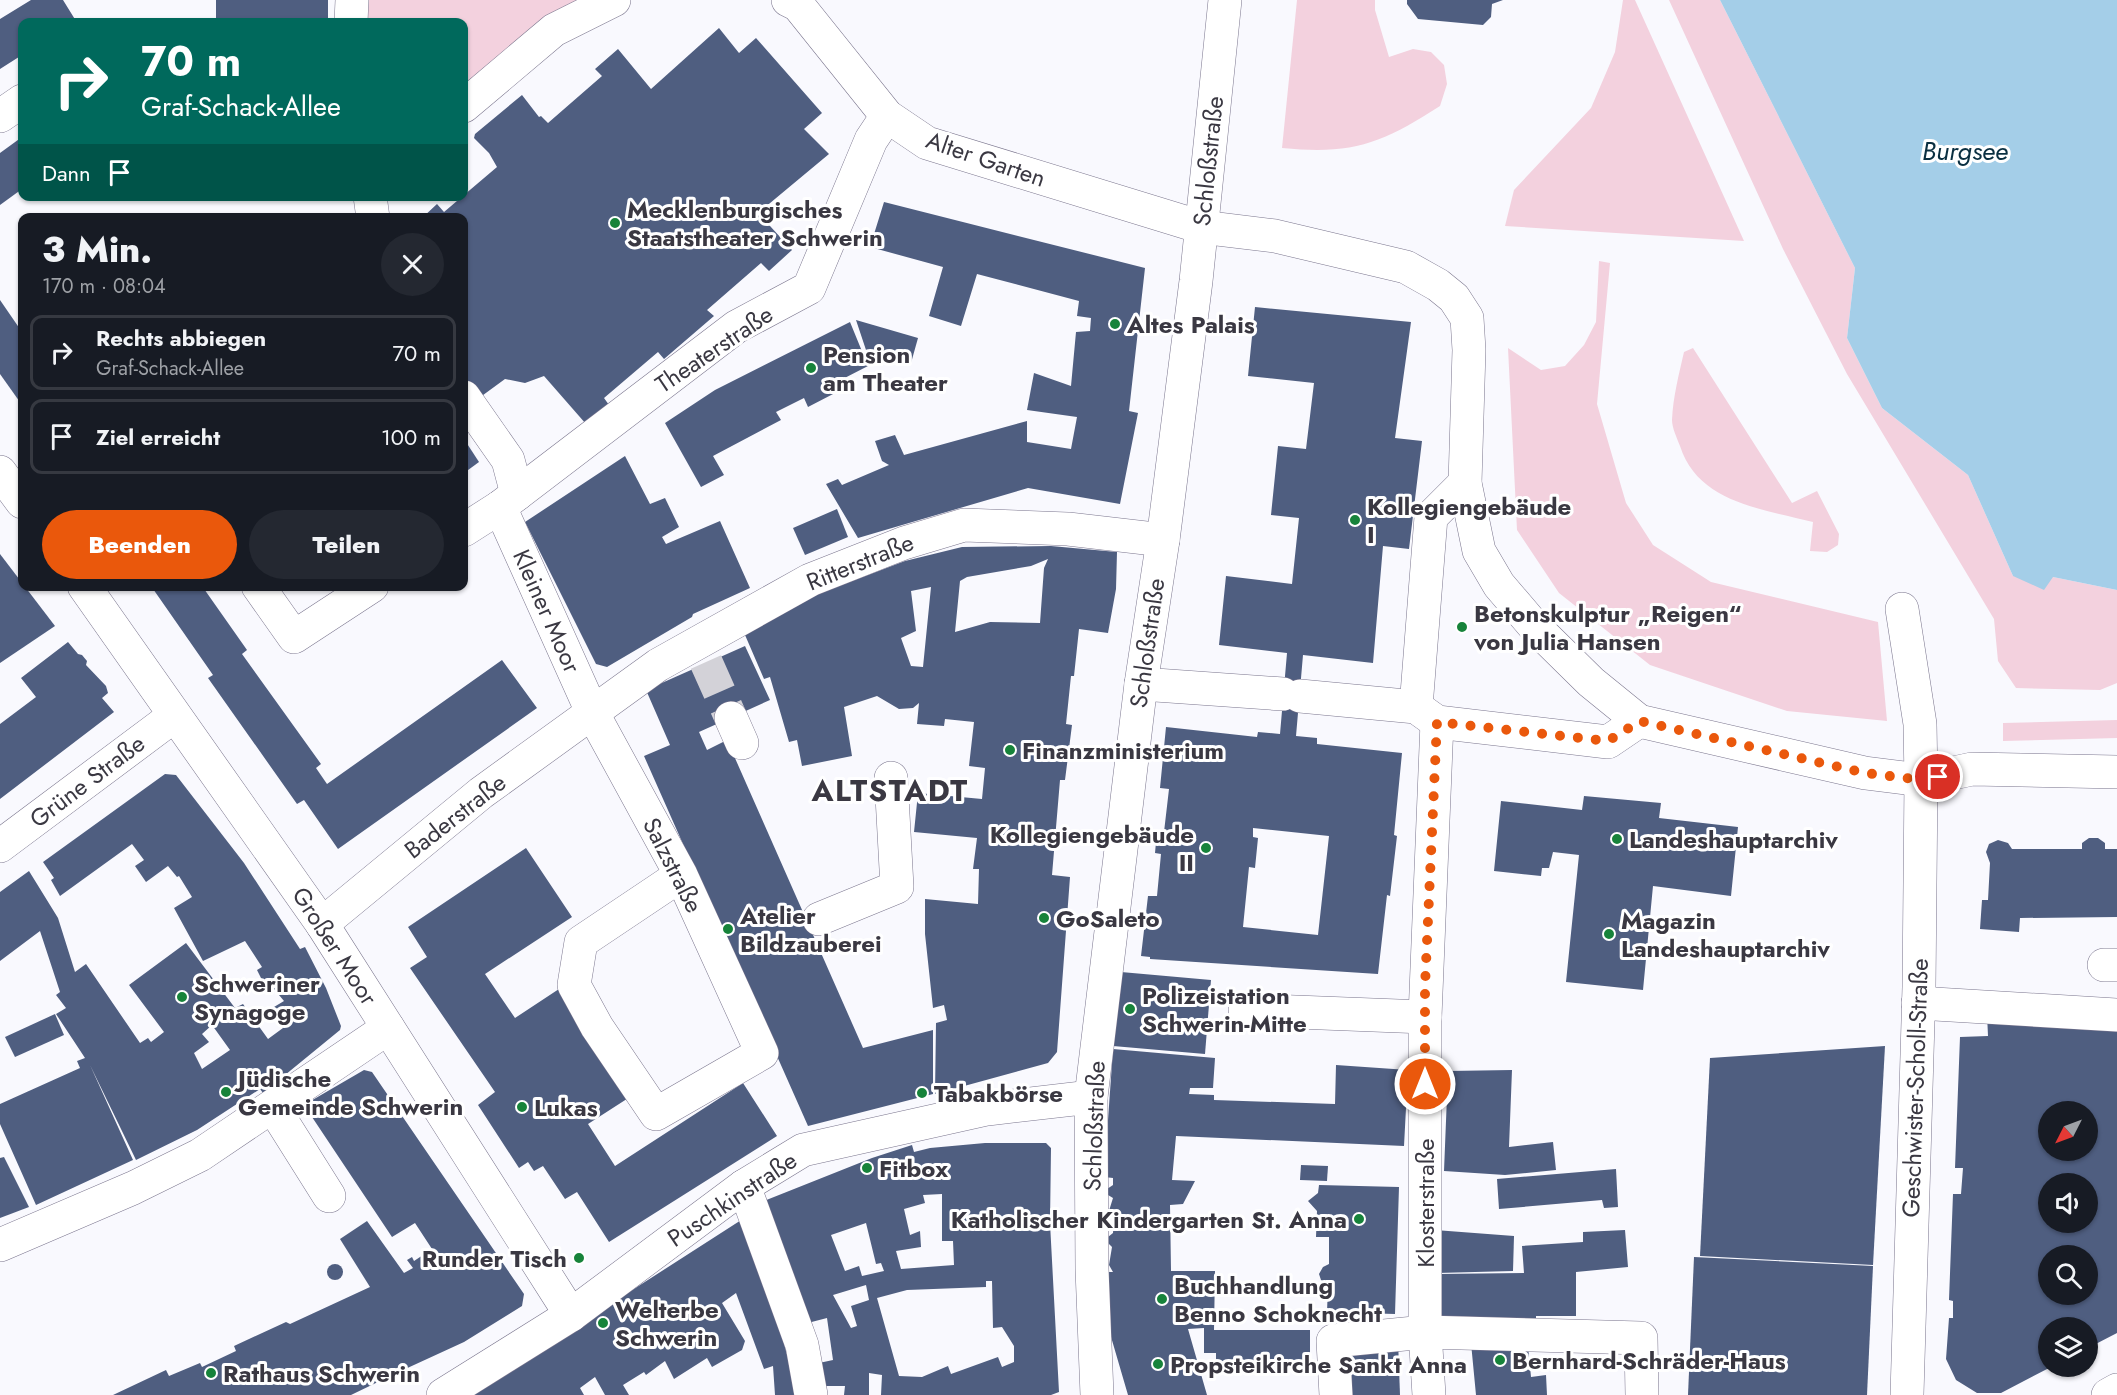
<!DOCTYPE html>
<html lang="de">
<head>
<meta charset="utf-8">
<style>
	body { margin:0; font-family:Jost,sans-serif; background:#242831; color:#f1f3f6; height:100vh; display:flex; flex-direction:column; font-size:22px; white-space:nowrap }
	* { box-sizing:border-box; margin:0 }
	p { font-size:20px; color:#9ea1a6 }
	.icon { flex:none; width:33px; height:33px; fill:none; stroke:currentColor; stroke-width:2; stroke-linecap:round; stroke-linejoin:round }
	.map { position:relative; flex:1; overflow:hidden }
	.drawer { position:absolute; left:18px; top:213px; width:450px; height:378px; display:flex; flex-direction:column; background:#171b24; border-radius:12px; box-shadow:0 2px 4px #0004 }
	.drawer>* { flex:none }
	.top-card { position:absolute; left:18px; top:18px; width:450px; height:183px; border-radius:12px; box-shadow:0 2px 4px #0004; background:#00695c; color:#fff; overflow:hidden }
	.needle { width:39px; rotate:228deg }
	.controls { position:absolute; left:2038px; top:1101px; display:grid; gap:12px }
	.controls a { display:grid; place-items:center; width:60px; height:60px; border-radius:50%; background:#171b24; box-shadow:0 2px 4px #0004; font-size:30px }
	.pin { position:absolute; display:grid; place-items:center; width:51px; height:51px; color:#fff; margin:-26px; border:3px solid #fff; border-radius:50%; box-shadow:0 2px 6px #0007 }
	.me { position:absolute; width:66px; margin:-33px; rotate:0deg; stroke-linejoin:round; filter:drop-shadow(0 0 4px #0008) }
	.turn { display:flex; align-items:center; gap:21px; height:126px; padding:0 24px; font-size:27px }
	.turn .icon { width:78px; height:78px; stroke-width:2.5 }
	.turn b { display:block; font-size:42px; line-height:51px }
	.then { display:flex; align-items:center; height:57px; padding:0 24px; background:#0003; gap:12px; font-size:22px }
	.round { display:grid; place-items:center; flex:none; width:63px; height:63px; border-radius:32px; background:#242831 }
	.summary { display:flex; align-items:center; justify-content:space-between; height:102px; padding:0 24px }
	h1 { font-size:36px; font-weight:800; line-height:45px }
	.action { display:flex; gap:12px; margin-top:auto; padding:12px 24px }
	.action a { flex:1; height:69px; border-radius:36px; background:#ea580c; color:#fff; font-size:24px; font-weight:800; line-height:69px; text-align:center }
	.action a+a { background:#242831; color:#f1f3f6 }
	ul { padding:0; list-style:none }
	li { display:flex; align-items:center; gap:18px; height:75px; margin:0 12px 9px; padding:0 12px; border:3px solid #363941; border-radius:12px }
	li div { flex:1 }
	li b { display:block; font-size:22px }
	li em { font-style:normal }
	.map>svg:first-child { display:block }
</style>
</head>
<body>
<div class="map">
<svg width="2117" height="1395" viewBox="0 0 2117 1395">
	<rect width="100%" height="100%" fill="#f9f9fe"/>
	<!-- green -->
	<g fill="#f3d1de">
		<path d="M353,0H614L464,106V22H351Z"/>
		<path d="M1297,0H1375V10L1389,57L1413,49L1431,52L1444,65L1447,84L1440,106C1381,144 1352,155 1282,148Z"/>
		<path d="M1623,0H1635L1744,241L1505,226L1514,190L1591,108L1615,52Z"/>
		<path d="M1669,0H1720L1855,268L1847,338L1882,408L1968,475L2013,576L2053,577L2117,590V683L2100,690L2016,688L1998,661L1994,619L1847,374L1783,249Z"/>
		<path d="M1599,261L1610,263L1597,404L1626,503L1653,545L1711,582L1878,622L1887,721L1787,711L1650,665L1559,593L1517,530L1508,348L1541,370L1565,366L1584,345L1596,322Z"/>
		<path d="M1693,348L1792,503L1817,491L1839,534L1838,545L1827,552L1810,551L1813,522C1763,509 1698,503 1680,446C1677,438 1672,428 1672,420C1673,397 1679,374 1684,352Z"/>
		<path d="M2117,720V738L2003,741V723Z"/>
	</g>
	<!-- water -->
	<path fill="#a4cee8" d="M1720,0H2117V590L2053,577L2044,590L2013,576L1968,475L1882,408L1847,338L1855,268Z"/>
	<!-- building -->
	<g fill="#4f5e80" fill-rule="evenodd">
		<path d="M31,0H63L76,21L22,22V55L0,69V19Z"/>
		<rect x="216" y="0" width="112" height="22"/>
		<path d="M1407,0H1503L1492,4L1491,17L1483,25L1418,19L1407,4Z"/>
		<path d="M719,28L739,53L756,38L822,113L804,129L829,154L758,213L792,250L769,271L761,263L707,310L714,316L664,359L658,352L604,398L609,405L586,424L544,376L525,383L505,379L464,409V218H422L437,204L444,212L497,167L489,153L474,138L475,134L522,95L539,117L541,116L548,123L602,76L595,69L618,49L651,89Z"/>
		<path d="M22,137V189L0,205V153Z"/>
		<path d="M884,202L1145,268L1129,411L1138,413L1120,504L1028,488L858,538L826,484L838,479L842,485L889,465L882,461L875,441L895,435L904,455L1027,421V442L1071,449L1077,417L1027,410L1034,373L1071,386L1076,332L1090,331L1091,318L1077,316L1079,301L977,274L961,326L929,316L943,267L870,247Z"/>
		<path d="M0,300L22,332V405L0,374Z"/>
		<path d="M1255,307L1411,322L1395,438L1422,441L1409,549L1383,546L1373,663L1303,655L1296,736L1317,738V744L1402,753L1394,835L1397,836L1390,896L1387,895L1378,974L1150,959V957L1141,956L1148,896H1157L1161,854L1155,853L1156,842L1158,831L1164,832L1169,789L1160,788L1166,727L1257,737L1258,732L1280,734L1287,653L1219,645L1226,576L1292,584L1299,518L1271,515L1278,446L1306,449L1314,383L1248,376ZM1253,828L1329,836L1318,935L1243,927L1249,867L1255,868L1258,838L1253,837Z"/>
		<path d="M856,320L918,338L911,363L866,350Z"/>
		<path d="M850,322L868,366L831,385L835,393L808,407L804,398L776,412L781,420L713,456L724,475L701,487L665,423L715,390Z"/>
		<path d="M464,439L479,462L464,473Z"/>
		<path d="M625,456L650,504L665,498L679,527L662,537L666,544L720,521L750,588L693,614L692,617L607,667L596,664L525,522Z"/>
		<path d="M837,509L848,537L805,555L793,528Z"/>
		<path d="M1051,546L1117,552L1116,589L1108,633L1079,629L1074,676H1071L1066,724L1072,725L1065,780H1060L1052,875L1070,877L1057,1052L1048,1063L935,1094L936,1023L947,1020L944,1005L933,1008L925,934V899L978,904L979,869H973L977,838L914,832L918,793L982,799L985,768L969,766L974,722L945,719L944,726L917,724L919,703L913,708L899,709L877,696L844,707L852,756L802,766L797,740L789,742L770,677L764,679L742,628L799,601L905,561L962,547ZM1048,559L1044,568L1040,623L990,622L955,632L960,581L967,577L1031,566ZM931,587L923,667L911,666L901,638L916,631L911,591Z"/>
		<path d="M0,554L55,626L0,663Z"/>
		<path d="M151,586H202L247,650L242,654L321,764L316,768L327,784L502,660L537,708L338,849L304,800L297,804L208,678L213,675Z"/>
		<path d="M68,642L78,654L82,655L87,661L86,665L106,686L108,693L102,698L114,712L0,799V724L36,697L21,678Z"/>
		<path d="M745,646L770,700L699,732L707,750L727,740L863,1048L933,1030V1094L808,1126L644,756L670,745L646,690Z"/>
		<path d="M165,774L176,775L244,863L300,949L305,947L326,988L341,1026L340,1030L263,1093L260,1089L197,1130L136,1160L90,1065L133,1160L36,1205L0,1124V1104L80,1068L77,1061L85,1058L56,1014L66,1008L56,995L60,992L40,931L0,961V892L29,871L58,918L75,972L86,964L140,1043L148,1038L151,1042L164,1032L129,985L186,943L235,1008L243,1004L268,1039L283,1028L269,1010L284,1001L274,989L268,992L257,970L262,967L245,941L203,961L174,908L192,897L179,876L177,877L168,866L146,882L135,866L144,860L132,844L60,896L51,880L54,878L43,862ZM212,1025L230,1050L202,1069L194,1053L209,1042L202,1034Z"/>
		<path d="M1584,796L1661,803L1659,818L1738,827L1731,896L1653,886L1643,990L1566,982L1579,855L1553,852L1549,868H1542L1541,876L1494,871L1501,801L1582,810Z"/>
		<path d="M2089,838H2098L2105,843V849H2117V917L2020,918L2019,932L1980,929L1982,900H1988L1990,863L1986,852L1989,844L1998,840L2008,843L2012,849H2082V843Z"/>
		<path d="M526,848L572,917L485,974L515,1018L562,987L633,1095L588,1124L615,1166L743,1083L777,1136L609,1242L577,1192L565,1199L543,1166L534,1171L528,1162L519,1168L478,1105L495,1092L410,968L427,957L408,927Z"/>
		<path d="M1121,972L1211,980L1205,1054L1113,1046Z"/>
		<path d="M55,1014L64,1035L15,1057L5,1037Z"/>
		<path d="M1987,1014L2117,1020V1333L2088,1348V1328H2049V1368L2001,1393H1977L1956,1380L1946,1359L1949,1318H1953V1301L1949,1300L1953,1194H1961L1963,1168H1955L1960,1037L1988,1036ZM2049,1112H2088V1150H2049ZM2049,1184H2088V1222H2049ZM2049,1256H2088V1294H2049Z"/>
		<path d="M1885,1046L1873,1265L1700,1256L1710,1058Z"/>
		<path d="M1113,1049L1215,1058L1213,1088H1190L1189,1094L1214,1095V1100L1335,1104L1336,1065L1408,1070L1404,1146L1176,1136L1172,1180L1195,1181L1183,1204L1170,1205L1171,1271H1215L1214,1330H1310V1367H1216V1353H1204V1328L1188,1329L1207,1395H1128L1109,1330V1272H1113L1109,1265L1112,1247L1108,1243V1237L1113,1233L1114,1218L1108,1214L1113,1198L1108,1195L1107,1189L1113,1185V1178L1104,1177Z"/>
		<path d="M364,1070L372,1072L524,1294L522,1306L464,1342L390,1376L392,1379L381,1384L380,1381L351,1395H113L166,1370L169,1376L200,1363L202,1367L236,1351L234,1346L286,1322L290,1324L370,1287L340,1239L367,1221L404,1273L413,1268L407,1260L412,1257L414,1261L432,1249L415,1223L392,1237L306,1108L309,1102Z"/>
		<path d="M1512,1070L1509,1147L1553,1142L1556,1170L1505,1175L1444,1171L1448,1071Z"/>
		<path d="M985,1143H1046L1051,1148L1050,1223L1059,1392L1051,1395H881L882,1375L869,1373V1395H844L845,1386H823L819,1363L833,1360L827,1318L800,1325L754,1205L872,1158L912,1145L914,1152L930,1148ZM942,1194V1241H953L954,1265L901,1269L896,1251L921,1247L920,1231L910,1235L904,1209L925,1203L923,1195ZM866,1223L876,1264L881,1263L884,1271L862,1276L859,1266L845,1271L831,1235ZM986,1281H992L993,1328L1002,1327L1014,1346V1362L1002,1367L998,1357L951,1374L948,1366L922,1377L899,1376L877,1298L907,1290L986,1287ZM866,1285L869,1300L851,1306L857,1326L851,1328L833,1295Z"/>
		<path d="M4,1157L29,1207L0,1218V1158Z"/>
		<path d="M1301,1165L1328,1166L1327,1181L1300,1180Z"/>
		<path d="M1616,1169L1618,1207L1604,1208L1602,1200L1499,1209L1497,1179Z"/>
		<path d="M1319,1185L1399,1187L1395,1314L1327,1312L1328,1285L1321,1280L1319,1274L1323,1267L1329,1264V1237H1316L1317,1211L1308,1201L1318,1193Z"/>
		<path d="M749,1215L798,1395H775L773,1366L764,1369L736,1293L722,1303L745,1341L742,1350L712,1367L707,1358L674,1379L665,1361L646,1375L644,1372L623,1385L629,1395H605L595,1377L580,1388L584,1395H469Z"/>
		<path d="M1435,1230L1514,1236L1513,1271L1437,1273Z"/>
		<path d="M1625,1230L1628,1267L1576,1272V1316H1536V1319L1438,1316L1437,1274L1524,1273L1522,1246L1583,1242V1232Z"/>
		<path d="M1694,1257L1873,1266L1867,1395H1688Z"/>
		<circle cx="335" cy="1272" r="8"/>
		<path d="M1398,1340L1400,1395H1345L1343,1345Z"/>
		<path d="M1471,1343L1528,1346L1531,1377L1546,1375L1547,1395H1476Z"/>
	</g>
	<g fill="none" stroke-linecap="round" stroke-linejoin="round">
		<!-- minor-tunnel -->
		<path stroke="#d3d2d8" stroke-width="33" stroke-dasharray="33 16" stroke-linecap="butt" d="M706,662L731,718"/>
		<!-- minor casing -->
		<g stroke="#7b768e" stroke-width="34">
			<g id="minor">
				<path d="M788,0L798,5L887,116L927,143L1201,227L1275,236L1406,267L1438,285L1454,298L1467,318L1469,350L1465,483L1479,551L1499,585L1534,626L1591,682L1639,721L1865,773L1921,780L1972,769L2117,772"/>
				<path d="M351,22L352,0"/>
				<path d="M464,106L554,30L614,0"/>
				<path d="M0,116L22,101"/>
				<path d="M370,196L373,218"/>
				<path d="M464,397L508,460L517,494"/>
				<path d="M0,472L22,502"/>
				<path d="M500,507L593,714L681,875L762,1053L656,1114L597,1027L574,985L581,942L681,875"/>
				<path d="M464,530L500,507L736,327L809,288L871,140L887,116"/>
				<path d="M84,586L322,924L571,1315"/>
				<path d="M258,586L294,637L372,586"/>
				<path d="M1902,609L1920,724L1921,780L1919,987L1907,1395"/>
				<path d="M1141,684L1283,694"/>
				<path d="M1300,696L1416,707L1437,722L1608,742L1639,721"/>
				<path d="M1416,707L1431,517L1465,483"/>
				<path d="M731,718L742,743"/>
				<path d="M0,846L174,716"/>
				<path d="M819,919L897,887L891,778"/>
				<path d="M322,924L481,793L658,665L810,580L904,543L964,525L1068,529L1163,540"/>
				<path d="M2104,965H2117"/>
				<path d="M1918,1003L2117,1015"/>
				<path d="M1245,1010L1425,1017"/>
				<path d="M273,1107L329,1196"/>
				<path d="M744,1186L802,1345L811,1395"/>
				<path d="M0,1245L133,1188L200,1155L388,1028"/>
				<path d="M443,1395L571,1315L744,1186L803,1150L987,1109L1091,1097"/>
				<path d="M1097,1395L1092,1269L1091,1097L1141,684L1163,540L1196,281L1225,0"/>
				<path d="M1336,1395L1333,1341L1425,1332L1641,1338L1642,1395"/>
				<path d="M1429,1395L1425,1332V1017L1437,722"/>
				<path d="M2108,1395L2117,1390"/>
			</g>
		</g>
		<!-- minor -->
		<use href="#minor" stroke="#fff" stroke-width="33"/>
	</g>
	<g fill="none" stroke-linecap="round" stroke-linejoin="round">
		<!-- route -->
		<path stroke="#ea580c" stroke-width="10" stroke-dasharray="0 18" d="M1425,1084V986L1437,722L1608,741L1640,721L1865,773L1921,780L1938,777"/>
	</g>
	<!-- markers -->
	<g fill="#17833a" stroke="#fff" stroke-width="2">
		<circle cx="615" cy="223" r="6"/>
		<circle cx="1115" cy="324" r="6"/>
		<circle cx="811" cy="368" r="6"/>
		<circle cx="1355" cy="520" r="6"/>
		<circle cx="1462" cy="627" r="6"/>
		<circle cx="1010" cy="750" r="6"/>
		<circle cx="1617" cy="839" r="6"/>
		<circle cx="1206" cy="848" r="6"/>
		<circle cx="1044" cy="918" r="6"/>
		<circle cx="728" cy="929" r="6"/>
		<circle cx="1609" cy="934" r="6"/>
		<circle cx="182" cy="997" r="6"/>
		<circle cx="1130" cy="1009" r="6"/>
		<circle cx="226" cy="1092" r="6"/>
		<circle cx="922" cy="1093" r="6"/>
		<circle cx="522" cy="1107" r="6"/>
		<circle cx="867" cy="1168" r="6"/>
		<circle cx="1359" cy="1219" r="6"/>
		<circle cx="579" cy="1258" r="6"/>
		<circle cx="1162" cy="1299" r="6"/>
		<circle cx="603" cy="1323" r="6"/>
		<circle cx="1500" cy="1360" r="6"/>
		<circle cx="1158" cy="1364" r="6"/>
		<circle cx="211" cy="1373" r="6"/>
	</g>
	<g text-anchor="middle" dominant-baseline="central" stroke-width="6" stroke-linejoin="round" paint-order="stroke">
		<!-- street labels -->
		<g font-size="24" fill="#3a3842" stroke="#fff">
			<text transform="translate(986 159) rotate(19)">Alter Garten</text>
			<text transform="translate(1208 161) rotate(-84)">Schloßstraße</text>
			<text transform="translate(714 349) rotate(-34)">Theaterstraße</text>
			<text transform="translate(860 562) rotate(-22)">Ritterstraße</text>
			<text transform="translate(547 611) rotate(66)">Kleiner Moor</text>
			<text transform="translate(1147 643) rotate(-82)">Schloßstraße</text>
			<text transform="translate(87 781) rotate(-37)">Grüne Straße</text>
			<text transform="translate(455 816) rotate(-38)">Baderstraße</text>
			<text transform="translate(673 865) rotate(63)">Salzstraße</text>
			<text transform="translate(335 946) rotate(57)">Großer Moor</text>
			<text transform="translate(1915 1088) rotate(-88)">Geschwister-Scholl-Straße</text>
			<text transform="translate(1094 1126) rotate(-88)">Schloßstraße</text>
			<text transform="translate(732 1199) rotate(-34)">Puschkinstraße</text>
			<text transform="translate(1425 1203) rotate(-90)">Klosterstraße</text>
		</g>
		<!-- poi labels -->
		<g font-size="24" font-weight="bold" fill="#3a3842" stroke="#fff" text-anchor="start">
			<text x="627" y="209">Mecklenburgisches<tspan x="627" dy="28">Staatstheater Schwerin</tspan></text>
			<text x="1127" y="324">Altes Palais</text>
			<text x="823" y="354">Pension<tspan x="823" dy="28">am Theater</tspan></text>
			<text x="1367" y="506">Kollegiengebäude<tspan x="1367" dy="28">I</tspan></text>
			<text x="1474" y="613">Betonskulptur „Reigen“<tspan x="1474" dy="28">von Julia Hansen</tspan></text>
			<text x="1022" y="750">Finanzministerium</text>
			<text x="1194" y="834" text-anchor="end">Kollegiengebäude<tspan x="1194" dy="28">II</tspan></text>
			<text x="1629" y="839">Landeshauptarchiv</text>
			<text x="740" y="915">Atelier<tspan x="740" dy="28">Bildzauberei</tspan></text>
			<text x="1056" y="918">GoSaleto</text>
			<text x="1621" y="920">Magazin<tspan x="1621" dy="28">Landeshauptarchiv</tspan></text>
			<text x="194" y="983">Schweriner<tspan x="194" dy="28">Synagoge</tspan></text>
			<text x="1142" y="995">Polizeistation<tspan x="1142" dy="28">Schwerin-Mitte</tspan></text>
			<text x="238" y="1078">Jüdische<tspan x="238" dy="28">Gemeinde Schwerin</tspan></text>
			<text x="934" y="1093">Tabakbörse</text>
			<text x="534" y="1107">Lukas</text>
			<text x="879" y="1168">Fitbox</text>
			<text x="1347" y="1219" text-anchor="end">Katholischer Kindergarten St. Anna</text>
			<text x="567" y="1258" text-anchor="end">Runder Tisch</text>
			<text x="1174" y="1285">Buchhandlung<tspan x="1174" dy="28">Benno Schoknecht</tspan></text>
			<text x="615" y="1309">Welterbe<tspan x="615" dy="28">Schwerin</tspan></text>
			<text x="1512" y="1360">Bernhard-Schräder-Haus</text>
			<text x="1170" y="1364">Propsteikirche Sankt Anna</text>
			<text x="223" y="1373">Rathaus Schwerin</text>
		</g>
		<!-- water labels -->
		<g font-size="26" font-style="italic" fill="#0a2f41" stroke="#fff">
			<text x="1965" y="151">Burgsee</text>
		</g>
		<!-- district labels -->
		<g font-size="30" font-weight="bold" letter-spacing="1.5" fill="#3a3842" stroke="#fff">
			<text x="890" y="790">ALTSTADT</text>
		</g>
	</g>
</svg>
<div class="controls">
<a><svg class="needle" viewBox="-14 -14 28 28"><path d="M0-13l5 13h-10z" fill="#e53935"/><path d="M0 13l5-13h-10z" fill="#9ea1a6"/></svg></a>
<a><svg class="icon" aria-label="sound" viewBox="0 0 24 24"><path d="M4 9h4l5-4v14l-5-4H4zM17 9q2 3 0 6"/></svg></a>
<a><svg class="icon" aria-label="search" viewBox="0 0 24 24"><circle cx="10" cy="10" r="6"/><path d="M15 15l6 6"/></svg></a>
<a><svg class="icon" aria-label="layers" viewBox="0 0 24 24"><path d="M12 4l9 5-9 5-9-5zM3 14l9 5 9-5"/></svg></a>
</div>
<div class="pin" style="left:1938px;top:777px;background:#d93025"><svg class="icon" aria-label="arrive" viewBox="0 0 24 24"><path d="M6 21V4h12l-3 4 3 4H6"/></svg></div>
<svg class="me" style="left:1425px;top:1084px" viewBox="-20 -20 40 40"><circle r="17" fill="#ea580c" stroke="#fff" stroke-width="3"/><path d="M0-11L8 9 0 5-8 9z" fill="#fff"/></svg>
<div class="top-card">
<div class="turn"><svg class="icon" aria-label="right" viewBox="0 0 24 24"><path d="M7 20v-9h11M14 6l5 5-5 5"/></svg><div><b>70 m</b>Graf-Schack-Allee</div></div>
<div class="then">Dann<svg class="icon" aria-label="arrive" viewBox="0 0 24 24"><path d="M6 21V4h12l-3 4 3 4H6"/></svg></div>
</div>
<section class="drawer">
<div class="summary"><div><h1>3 Min.</h1><p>170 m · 08:04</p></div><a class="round"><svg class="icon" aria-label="close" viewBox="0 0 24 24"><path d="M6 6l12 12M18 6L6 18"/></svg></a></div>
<ul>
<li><svg class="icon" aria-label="right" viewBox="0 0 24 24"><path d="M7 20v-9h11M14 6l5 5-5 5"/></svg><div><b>Rechts abbiegen</b><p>Graf-Schack-Allee</p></div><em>70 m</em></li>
<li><svg class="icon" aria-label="arrive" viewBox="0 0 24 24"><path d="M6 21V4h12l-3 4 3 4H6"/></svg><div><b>Ziel erreicht</b></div><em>100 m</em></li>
</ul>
<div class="action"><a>Beenden</a><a>Teilen</a></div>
</section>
</div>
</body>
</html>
